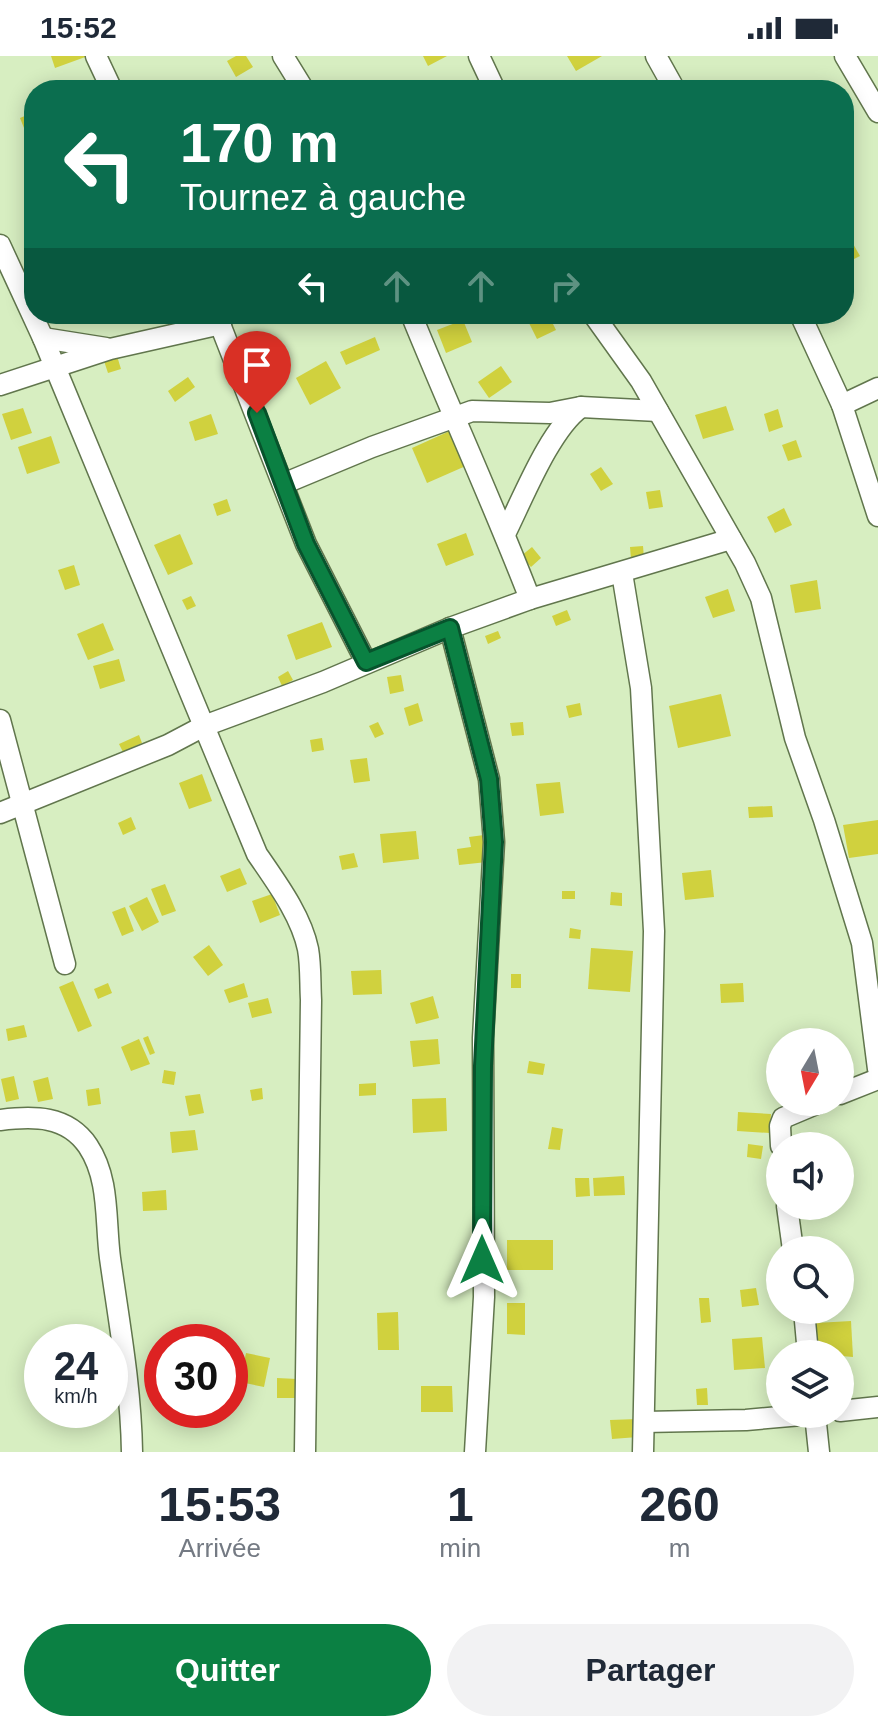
<!DOCTYPE html>
<html lang="fr">
<head>
<meta charset="utf-8">
<style>
	body { margin:0; font-family:Arial,sans-serif; background:#f2f2f3; color:#1f2937; height:100vh; display:flex; flex-direction:column; font-size:30px; white-space:nowrap }
	* { box-sizing:border-box; margin:0 }
	p { font-size:26px; color:#747a83 }
	.icon { flex:none; width:44px; height:44px; fill:none; stroke:currentColor; stroke-width:2; stroke-linecap:round; stroke-linejoin:round }
	.map { position:relative; height:1396px; overflow:hidden }
	.drawer { display:flex; flex-direction:column; background:#fff; flex:1 }
	.drawer>* { flex:none }
	.banner { position:absolute; left:24px; top:24px; width:830px; height:244px; border-radius:32px; box-shadow:0 4px 20px #0003; background:#0b6e4f; color:#fff; overflow:hidden }
	.needle { width:52px; rotate:190deg }
	.fabs { position:absolute; left:766px; top:972px; display:grid; gap:16px }
	.fabs a { display:grid; place-items:center; width:88px; height:88px; border-radius:50%; background:#fff; box-shadow:0 4px 20px #0003; font-size:40px }
	.speed { position:absolute; left:24px; top:1268px; display:flex; gap:16px; font-size:40px; font-weight:700; text-align:center }
	.speed>* { display:grid; place-content:center; width:104px; height:104px; border-radius:50%; background:#fff; box-shadow:0 4px 20px #0003; line-height:1 }
	.speed small { font-size:20px; font-weight:400 }
	.speed .limit { border:12px solid #d22; background:#fff; color:#111 }
	.pin { position:absolute; display:grid; place-items:center; width:68px; height:68px; color:#fff; margin:-82px -34px; border-radius:50% 50% 50% 0; rotate:-45deg; box-shadow:0 0 8px #0007 }
	.pin .icon { rotate:45deg }
	.me { position:absolute; width:88px; margin:-44px; rotate:0deg; stroke-linejoin:round; filter:drop-shadow(0 0 6px #0008) }
	.turn { display:flex; align-items:center; gap:28px; height:168px; padding:0 24px; font-size:36px }
	.turn .icon { width:104px; height:104px; stroke-width:2.5 }
	.turn b { display:block; font-size:56px; line-height:68px }
	.lanes { display:flex; align-items:center; height:76px; padding:0 24px; background:#0003; justify-content:center; gap:40px; direction:ltr }
	.lanes .off { opacity:.35 }
	.eta { display:flex; justify-content:space-evenly; align-items:center; height:136px; text-align:center }
	.eta b { font-size:48px; font-weight:600; line-height:56px }
	.button { display:flex; gap:16px; margin-top:auto; padding:16px 24px }
	.button a { flex:1; height:92px; border-radius:48px; background:#0b8043; color:#fff; font-size:32px; font-weight:600; line-height:92px; text-align:center }
	.button a+a { background:#f2f2f3; color:#1f2937 }
	.status { display:flex; justify-content:space-between; align-items:center; height:56px; padding:0 40px; background:#fff; direction:ltr }
	.status svg { height:22px; fill:currentColor }
	.map>svg:first-child { display:block }
</style>
</head>
<body>
<div class="status"><b>15:52</b><svg viewBox="0 0 49 12"><path d="M0 12V9h3v3zM5 12V6h3v6zM10 12V3h3v9zM15 12V0h3v12zM26 1h20v11H26zM47 4h2v5h-2z"/></svg></div>
<div class="map">
<svg width="878" height="1396" viewBox="0 0 878 1396">
	<rect width="100%" height="100%" fill="#d7eec1"/>
	<!-- building -->
	<g fill="#d0d13e">
		<path d="M51,0H88L55,12Z"/>
		<path d="M236,0H246L253,11L236,21L227,5Z"/>
		<path d="M423,0H447L428,10Z"/>
		<path d="M567,0H602L576,15Z"/>
		<path d="M819,25L823,34H796Z"/>
		<path d="M32,57L34,74L26,77L20,62Z"/>
		<path d="M34,171V193H31L26,173Z"/>
		<path d="M844,172L860,200L844,208Z"/>
		<path d="M548,258L556,274L537,283L529,267Z"/>
		<path d="M463,264L472,286L446,297L437,274Z"/>
		<path d="M375,281L380,294L346,309L340,296Z"/>
		<path d="M117,300L121,313L108,317L104,305Z"/>
		<path d="M326,305L341,332L310,349L296,322Z"/>
		<path d="M501,310L512,326L489,342L478,326Z"/>
		<path d="M188,321L195,331L175,346L168,335Z"/>
		<path d="M726,350L734,374L703,383L695,359Z"/>
		<path d="M23,352L32,377L11,384L2,358Z"/>
		<path d="M778,353L783,371L769,376L764,358Z"/>
		<path d="M211,358L218,378L195,385L189,366Z"/>
		<path d="M452,374L468,409L427,427L412,392Z"/>
		<path d="M51,380L60,407L27,418L18,391Z"/>
		<path d="M796,384L802,401L788,405L782,389Z"/>
		<path d="M601,411L613,428L601,435L590,418Z"/>
		<path d="M660,434L663,451L649,453L646,436Z"/>
		<path d="M227,443L231,455L217,460L213,448Z"/>
		<path d="M784,452L792,469L775,477L767,461Z"/>
		<path d="M466,477L474,499L446,510L437,488Z"/>
		<path d="M180,478L193,508L168,519L154,489Z"/>
		<path d="M643,490L644,502L631,503L630,491Z"/>
		<path d="M532,491L541,502L531,511L521,500Z"/>
		<path d="M74,509L80,529L65,534L58,514Z"/>
		<path d="M817,524L821,553L795,557L790,529Z"/>
		<path d="M728,533L735,555L713,562L705,541Z"/>
		<path d="M191,540L196,550L187,554L182,544Z"/>
		<path d="M567,554L571,564L556,570L552,560Z"/>
		<path d="M322,566L332,591L296,604L287,579Z"/>
		<path d="M103,567L114,594L88,604L77,578Z"/>
		<path d="M498,575L501,582L488,588L485,580Z"/>
		<path d="M119,603L125,625L100,633L93,610Z"/>
		<path d="M288,615L293,624L282,630L278,621Z"/>
		<path d="M401,619L404,635L390,638L387,621Z"/>
		<path d="M721,638L731,680L678,692L669,650Z"/>
		<path d="M418,647L423,665L409,670L404,652Z"/>
		<path d="M580,647L582,659L569,662L566,650Z"/>
		<path d="M378,666L384,678L375,682L369,670Z"/>
		<path d="M523,666L524,679L512,680L510,667Z"/>
		<path d="M139,679L142,687L123,696L119,688Z"/>
		<path d="M322,682L324,694L312,696L310,684Z"/>
		<path d="M367,702L370,725L354,727L350,704Z"/>
		<path d="M202,718L212,745L189,753L179,727Z"/>
		<path d="M560,726L564,757L540,760L536,728Z"/>
		<path d="M772,750L773,761L749,762L748,751Z"/>
		<path d="M131,761L136,773L123,779L118,767Z"/>
		<path d="M878,764V798L849,802L843,769Z"/>
		<path d="M416,775L419,803L383,807L380,778Z"/>
		<path d="M484,779L487,806L459,809L457,793L471,791L469,781Z"/>
		<path d="M354,797L358,811L342,814L339,800Z"/>
		<path d="M240,812L247,828L227,836L220,820Z"/>
		<path d="M711,814L714,841L685,844L682,817Z"/>
		<path d="M165,828L176,855L162,860L151,833Z"/>
		<rect x="562" y="835" width="13" height="8"/>
		<path d="M611,836L622,837V850L610,849Z"/>
		<path d="M272,838L280,859L260,867L252,845Z"/>
		<path d="M147,841L159,866L142,875L129,850Z"/>
		<path d="M125,851L134,875L122,880L112,856Z"/>
		<path d="M570,872L581,874L580,883L569,882Z"/>
		<path d="M209,889L223,909L208,920L193,901Z"/>
		<path d="M591,892L633,895L630,936L588,933Z"/>
		<path d="M381,914L382,938L353,939L351,915Z"/>
		<rect x="511" y="918" width="10" height="14"/>
		<path d="M73,925L92,970L78,976L59,931Z"/>
		<path d="M108,927L112,937L98,943L94,933Z"/>
		<path d="M244,927L248,941L229,947L224,934Z"/>
		<path d="M743,927L744,946L721,947L720,928Z"/>
		<path d="M433,940L439,962L416,968L410,947Z"/>
		<path d="M268,942L272,957L252,962L248,947Z"/>
		<path d="M24,969L27,981L8,985L6,973Z"/>
		<path d="M148,980L155,997L150,999L143,982Z"/>
		<path d="M139,983L150,1008L131,1015L121,991Z"/>
		<path d="M438,983L440,1008L413,1011L410,985Z"/>
		<path d="M529,1005L545,1008L543,1019L527,1017Z"/>
		<path d="M164,1014L176,1016L174,1029L162,1027Z"/>
		<path d="M14,1020L19,1043L6,1046L1,1023Z"/>
		<path d="M48,1021L53,1043L38,1046L33,1025Z"/>
		<path d="M376,1027V1039L359,1040V1028Z"/>
		<path d="M99,1032L101,1048L88,1050L86,1034Z"/>
		<path d="M262,1032L263,1043L252,1045L250,1034Z"/>
		<path d="M200,1038L204,1057L189,1060L185,1040Z"/>
		<path d="M446,1042L447,1075L413,1077L412,1043Z"/>
		<path d="M738,1056L771,1058L770,1077L737,1075Z"/>
		<path d="M552,1071L563,1073L560,1094L548,1093Z"/>
		<path d="M195,1074L198,1094L172,1097L170,1076Z"/>
		<path d="M748,1088L763,1090L761,1103L747,1101Z"/>
		<path d="M624,1120L625,1139L594,1140L593,1122Z"/>
		<path d="M575,1122H589L590,1140L576,1141Z"/>
		<path d="M166,1134L167,1154L143,1155L142,1136Z"/>
		<path d="M812,1150H832L833,1155L814,1159Z"/>
		<rect x="507" y="1184" width="46" height="30"/>
		<path d="M756,1232L759,1249L742,1251L740,1234Z"/>
		<path d="M699,1242H709L711,1266L701,1267Z"/>
		<path d="M507,1247H525V1279L507,1278Z"/>
		<path d="M398,1256L399,1294H378L377,1257Z"/>
		<path d="M851,1265L853,1301L818,1298L816,1267Z"/>
		<path d="M762,1281L765,1312L734,1314L732,1283Z"/>
		<path d="M246,1297L270,1302L264,1331L240,1326Z"/>
		<path d="M277,1322L297,1323V1342H277Z"/>
		<path d="M421,1330H452L453,1356H421Z"/>
		<path d="M707,1332L708,1349H697L696,1333Z"/>
		<path d="M637,1363L638,1381L612,1383L610,1364Z"/>
	</g>
	<g fill="none" stroke-linecap="round" stroke-linejoin="round">
		<!-- street casing -->
		<g stroke="#61764d" stroke-width="23">
			<g id="street">
				<path d="M96,0L112,34"/>
				<path d="M283,0L304,34"/>
				<path d="M479,0L495,34"/>
				<path d="M656,0L675,34"/>
				<path d="M845,0L878,56"/>
				<path d="M0,189L43,282L257,798C276,826 301,859 308,893C311,910 310,927 311,944L305,1396"/>
				<path d="M216,258L306,488L366,606"/>
				<path d="M411,258C450,354 493,447 530,543"/>
				<path d="M593,258L641,325L745,507L761,542L795,682L824,764L862,887L878,1013"/>
				<path d="M800,258L842,349L878,460"/>
				<path d="M43,282L106,292"/>
				<path d="M0,329L110,293L221,268"/>
				<path d="M842,349L878,332"/>
				<path d="M283,428L372,391L472,355L550,357L581,351L658,355"/>
				<path d="M505,478C523,442 550,373 581,351"/>
				<path d="M622,517L641,632L654,875L643,1396"/>
				<path d="M450,572L489,723L494,786L483,982L484,1241L475,1396"/>
				<path d="M0,664L65,908"/>
				<path d="M0,757L168,689L204,670L323,626L450,572L530,543L731,483"/>
				<path d="M840,1038L878,1023"/>
				<path d="M0,1064C33,1060 67,1059 88,1090C110,1123 105,1164 110,1202C119,1266 131,1331 132,1396"/>
				<path d="M781,1090L780,1070L783,1062L821,1046"/>
				<path d="M787,1150L793,1194"/>
				<path d="M804,1254L808,1298"/>
				<path d="M840,1355L878,1351"/>
				<path d="M815,1358L819,1396"/>
				<path d="M644,1366L746,1364L813,1358"/>
			</g>
		</g>
		<!-- street -->
		<use href="#street" stroke="#fff" stroke-width="20"/>
	</g>
	<g fill="none" stroke-linecap="round" stroke-linejoin="round">
		<!-- route casing -->
		<g stroke="#07532c" stroke-width="20">
			<path id="route" d="M257,357L306,488L366,606L450,572L489,723L494,786L483,1010L482,1204"/>
		</g>
		<!-- route -->
		<use href="#route" stroke="#0b8043" stroke-width="14"/>
	</g>
</svg>
<div class="fabs">
<a><svg class="needle" viewBox="-14 -14 28 28"><path d="M0-13l5 13h-10z" fill="#e53935"/><path d="M0 13l5-13h-10z" fill="#747a83"/></svg></a>
<a><svg class="icon" aria-label="sound" viewBox="0 0 24 24"><path d="M4 9h4l5-4v14l-5-4H4zM17 9q2 3 0 6"/></svg></a>
<a><svg class="icon" aria-label="search" viewBox="0 0 24 24"><circle cx="10" cy="10" r="6"/><path d="M15 15l6 6"/></svg></a>
<a><svg class="icon" aria-label="layers" viewBox="0 0 24 24"><path d="M12 4l9 5-9 5-9-5zM3 14l9 5 9-5"/></svg></a>
</div>
<div class="speed"><div>24<small>km/h</small></div><div class="limit">30</div></div>
<div class="pin" style="left:257px;top:357px;background:#d93025"><svg class="icon" aria-label="arrive" viewBox="0 0 24 24"><path d="M6 21V4h12l-3 4 3 4H6"/></svg></div>
<svg class="me" style="left:482px;top:1204px" viewBox="-20 -20 40 40"><path d="M0-17L14 15 0 8-14 15z" fill="#0b8043" stroke="#fff" stroke-width="4"/></svg>
<div class="banner">
<div class="turn"><svg class="icon" aria-label="left" viewBox="0 0 24 24"><path d="M17 20v-9H6M10 6l-5 5 5 5"/></svg><div><b>170 m</b>Tournez à gauche</div></div>
<div class="lanes"><svg class="icon" aria-label="left" viewBox="0 0 24 24"><path d="M17 20v-9H6M10 6l-5 5 5 5"/></svg><svg class="icon off" aria-label="ahead" viewBox="0 0 24 24"><path d="M12 20V5M6 11l6-6 6 6"/></svg><svg class="icon off" aria-label="ahead" viewBox="0 0 24 24"><path d="M12 20V5M6 11l6-6 6 6"/></svg><svg class="icon off" aria-label="right" viewBox="0 0 24 24"><path d="M7 20v-9h11M14 6l5 5-5 5"/></svg></div>
</div>
</div>
<section class="drawer">
<div class="eta">
<div><b>15:53</b><p>Arrivée</p></div>
<div><b>1</b><p>min</p></div>
<div><b>260</b><p>m</p></div>
</div>
<div class="button"><a>Quitter</a><a>Partager</a></div>
</section>
</body>
</html>
